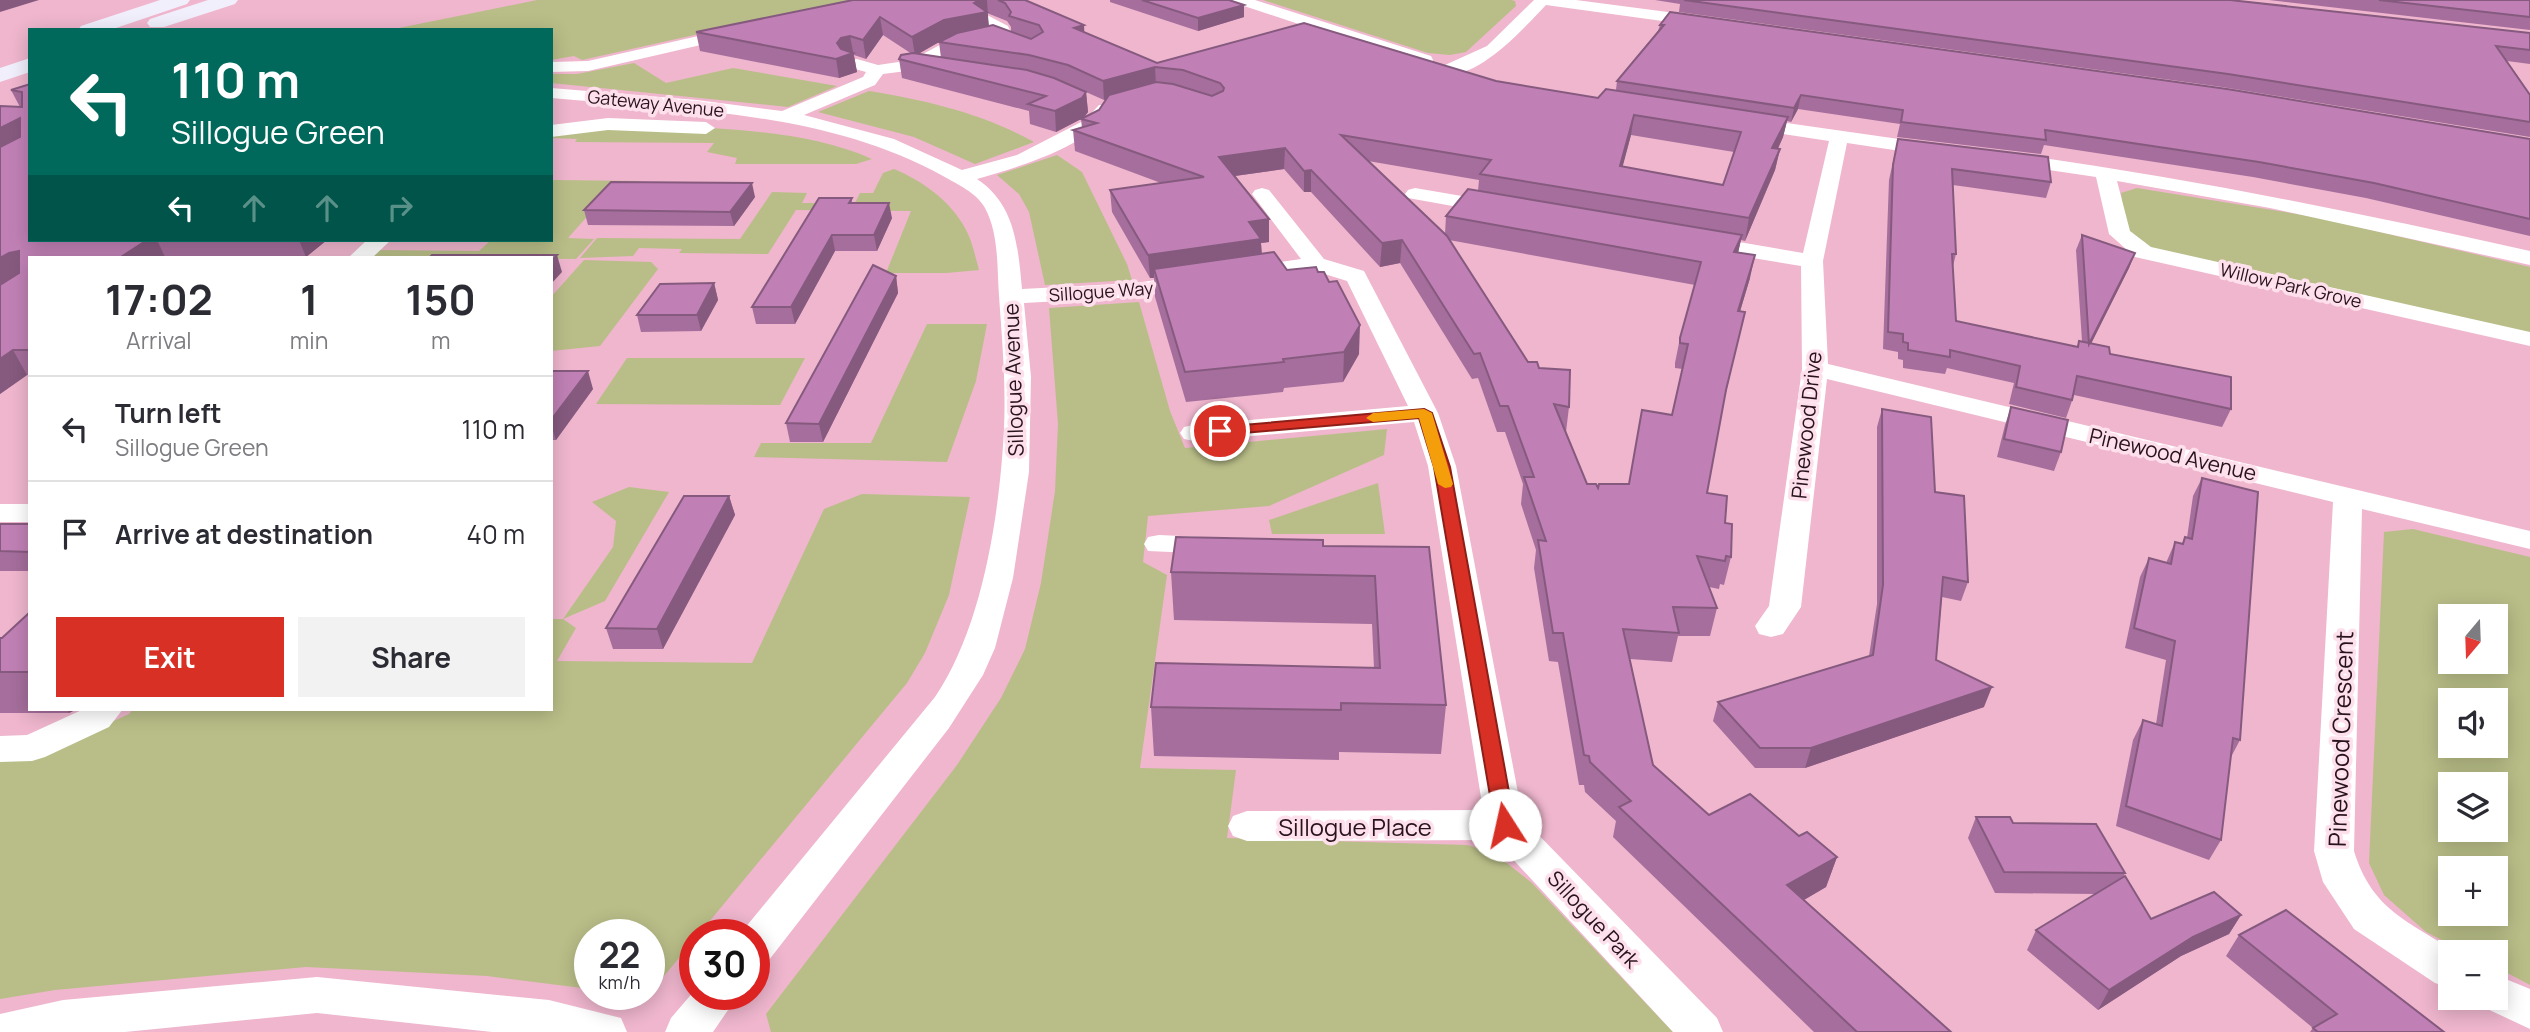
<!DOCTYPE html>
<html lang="en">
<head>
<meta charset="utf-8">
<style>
	body { margin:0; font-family:Manrope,sans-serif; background:#f2f2f3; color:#2b2b33; height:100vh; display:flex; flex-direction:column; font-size:26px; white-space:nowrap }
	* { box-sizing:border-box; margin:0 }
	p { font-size:23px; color:#7c7c81 }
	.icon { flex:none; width:38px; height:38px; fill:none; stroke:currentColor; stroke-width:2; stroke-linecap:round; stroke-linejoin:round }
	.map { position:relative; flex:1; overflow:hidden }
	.side { position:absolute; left:28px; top:256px; width:525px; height:455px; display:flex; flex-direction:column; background:#fff; border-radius:0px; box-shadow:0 4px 18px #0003 }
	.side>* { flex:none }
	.banner { position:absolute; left:28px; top:28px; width:525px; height:214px; border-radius:0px; box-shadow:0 4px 18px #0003; background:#00695c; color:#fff; overflow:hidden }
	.needle { width:46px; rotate:199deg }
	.tools { position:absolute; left:2438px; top:604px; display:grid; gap:14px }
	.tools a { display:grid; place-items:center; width:70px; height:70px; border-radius:0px; background:#fff; box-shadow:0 4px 18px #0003; font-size:35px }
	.speed { position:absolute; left:574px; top:919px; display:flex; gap:14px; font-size:35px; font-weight:700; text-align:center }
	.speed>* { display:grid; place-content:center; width:91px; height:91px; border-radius:50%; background:#fff; box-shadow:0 4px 18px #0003; line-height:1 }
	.speed small { font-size:18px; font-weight:400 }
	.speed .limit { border:10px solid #d22; background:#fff; color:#111 }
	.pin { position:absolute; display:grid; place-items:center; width:60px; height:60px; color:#fff; margin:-30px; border:4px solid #fff; border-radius:50%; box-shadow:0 2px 7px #0007 }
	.me { position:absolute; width:77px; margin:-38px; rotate:350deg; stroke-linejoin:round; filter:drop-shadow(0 0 5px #0008) }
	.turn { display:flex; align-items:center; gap:24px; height:147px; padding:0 28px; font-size:32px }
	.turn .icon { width:91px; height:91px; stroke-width:2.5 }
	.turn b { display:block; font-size:49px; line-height:60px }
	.lanes { display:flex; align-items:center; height:66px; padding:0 28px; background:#0003; justify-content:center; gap:35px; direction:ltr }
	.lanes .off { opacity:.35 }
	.eta { display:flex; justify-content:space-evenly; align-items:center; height:119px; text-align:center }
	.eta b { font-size:42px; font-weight:700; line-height:49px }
	.cta { display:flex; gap:14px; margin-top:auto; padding:14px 28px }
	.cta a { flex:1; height:80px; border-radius:0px; background:#d93025; color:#fff; font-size:28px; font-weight:700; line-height:80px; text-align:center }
	.cta a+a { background:#f2f2f3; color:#2b2b33 }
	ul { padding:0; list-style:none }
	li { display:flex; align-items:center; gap:21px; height:105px; padding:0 28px; border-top:2px solid #e1e1e2 }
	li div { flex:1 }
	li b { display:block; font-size:26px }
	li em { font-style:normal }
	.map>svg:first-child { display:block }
</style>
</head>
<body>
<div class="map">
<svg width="2530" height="1032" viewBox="0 0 2530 1032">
	<rect width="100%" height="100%" fill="#efb6cd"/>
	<!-- green -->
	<g fill="#b9be88" fill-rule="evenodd">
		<path d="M537,0H851L582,60L574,56L551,60V30H389Z"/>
		<path d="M1263,0H1511L1515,1L1516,6L1466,52L1450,55L1428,53Z"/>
		<path d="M634,63L666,83L733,68L837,86L788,107L551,83V74H577Z"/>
		<path d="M869,91C926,100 984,114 1034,142L975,164L914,137L818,112Z"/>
		<path d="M666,125C734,130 809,131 872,159L856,164H735L737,158L707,152L714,143L575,142L577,139L551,138L555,130Z"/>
		<path d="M1057,155L1082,172L1127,264L1132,280L1045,285L1029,212L1019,194L997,175Z"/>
		<path d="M894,169C922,181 950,200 965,228C972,240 975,256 979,270L946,273H886L911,211L796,210L768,254L679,253L682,249L639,248L633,256L580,258L597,238L740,239L772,192L807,193L802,203H855L860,193H873L883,173Z"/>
		<path d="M554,180L640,181L629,192H609L568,238L594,239L576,259L368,257L374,250L479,251L491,240H551V183Z"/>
		<path d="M2137,188L2315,217L2530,267V333L2155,250L2126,233L2121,193Z"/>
		<path d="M584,260L651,262L658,269L600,346L551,351V297Z"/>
		<path d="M1139,302L1170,411L1185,448L1387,429L1384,455L1269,506L1148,516L1143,562L1167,575L1140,768L1236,770L1227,838L1467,845L1494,853L1532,883L1673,1032H771L766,1014L957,765L1001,698L1025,649L1041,583L1055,491L1058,424L1049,308Z"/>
		<path d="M927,324H987L976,381L947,462L754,457L761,443H871Z"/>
		<path d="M627,358H805L780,405L596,404Z"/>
		<path d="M1378,483L1385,534H1272L1269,520Z"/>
		<path d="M629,487L669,492L605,601L563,619L576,628L557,661L752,663L824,509L862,494L970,497L949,595L925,653L907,683L699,934H695V939L653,989L649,990V934H590V989L487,976L306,967L55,990L0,999V761H26L129,714L133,709H551V619H563L613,547L616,521L592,502Z"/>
		<path d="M2413,529L2530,557V985L2496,967V952H2465L2426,932L2384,895L2369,863L2384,532ZM2450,616H2496V662H2450ZM2450,700H2496V746H2450ZM2450,784H2496V830H2450ZM2450,868H2496V914H2450Z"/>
	</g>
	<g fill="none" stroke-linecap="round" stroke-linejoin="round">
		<!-- street -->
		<g fill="#fff" fill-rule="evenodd">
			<path d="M1232,0H1255L1431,56L1433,60L1431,64H1419L1235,3Z"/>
			<path d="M1534,0H1576L1706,17L1714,22L1706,27L1546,5C1526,26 1477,81 1445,73L1442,69L1445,65L1487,46Z"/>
			<path d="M987,15L1008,26L1010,31L1002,39L958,49L922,69L883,74L875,85L804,115L894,139L962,170L1017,155L1085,120L1099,105H1111L1114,109C1086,148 1021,166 977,179C1015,204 1018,246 1022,289L1136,283L1195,274L1203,276L1207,281L1203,286L1195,288L1136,297L1024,303L1031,377L1029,472L1013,578L995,648L983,675L949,728L769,960L754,965V934H740L935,697C983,627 1000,511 1004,428C1006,383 1002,339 999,296C997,268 999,234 985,208C977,193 957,184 943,176C825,111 683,110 551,98V88L697,100L782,111L863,77L866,72L851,68L848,64L851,60L857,59L878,65L912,60L947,41L991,32L993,29L979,20Z"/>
			<path d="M738,27L746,32L744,35L588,71L551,72V62L588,61Z"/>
			<path d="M1744,117L1934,144L1944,150L1934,156L1847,143L1823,261L1828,364L2530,531V549L2362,509L2354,851C2372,910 2408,921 2456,952H2450V988L2435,983L2354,929L2323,882L2314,851L2333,502L1827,379L1801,607L1783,634L1771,637L1759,634L1755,626L1769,606L1802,369L1801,266L1698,249L1690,247L1687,242L1690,237L1698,235L1803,253L1829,141L1737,127L1735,123L1737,119Z"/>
			<path d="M608,118L706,122L715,128L706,134L608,130L551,137V125Z"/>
			<path d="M2008,153C2183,177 2357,212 2530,251V265L2270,208L2117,181L2130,231L2151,247L2530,332V346L2135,257L2109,234L2096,177L2001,163L1998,159L2001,155Z"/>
			<path d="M1262,188L1269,190L1324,259L1364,271L1438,413L1456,466L1523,819L1717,1018L1723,1032H1673L1495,840L1247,841L1233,836L1228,826L1233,816L1247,811L1483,810L1428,466L1414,422L1194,441L1184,439L1180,433L1184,427L1194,425L1408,406L1347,281L1315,271L1247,281L1239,279L1236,274L1239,269L1247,267L1301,259L1252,194L1255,190Z"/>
			<path d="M1415,188L1497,202L1504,204L1508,208L1504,212L1497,214L1408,198L1405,194L1408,190Z"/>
			<path d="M367,240H391L373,257H349Z"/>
			<rect x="0" y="504" width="30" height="18"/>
			<path d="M1159,535L1225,538L1229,545L1225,552L1214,554L1148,551L1144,544L1148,537Z"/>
			<path d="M84,709H123L109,727L45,757L32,761L0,762V736L27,735Z"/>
			<path d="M2496,975L2530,989V1029L2481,1006L2477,998H2496Z"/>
			<path d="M317,977L549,1000L621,1018L627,1032H492L317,1013L125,1032H0V1014L63,1000Z"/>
			<path d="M695,990V994H739L713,1032H665L671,1018Z"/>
		</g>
		<!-- secondary -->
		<g fill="#f2effd" fill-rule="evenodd">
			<path d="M160,0H190L187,4L110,30H78L81,26Z"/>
			<path d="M208,0H238L235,4L164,27H150L147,23L150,19Z"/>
			<path d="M30,58V72L0,82V68Z"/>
		</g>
	</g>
	<!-- wall -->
	<g fill="#a56e9c" fill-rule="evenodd">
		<path d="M853,0H1025L1084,32L1157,63L1496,81L1598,98L1616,90L1617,81L1658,31L1660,25L2530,139V236L2366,198L2253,177L2044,145L2041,154L1897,137L1900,124L1798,109L1791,122L1787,121L1783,137L1778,149H1780L1775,170L1745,241L1741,240L1738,252L1750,278L1740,311L1745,312L1724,401L1707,493L1725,523L1731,557L1724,585L1720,584L1719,589L1709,587L1717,608L1710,636H1678L1672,662L1630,659L1653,765L1709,815L1799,836L1837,857L1826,887L1804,900L1951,1032H1814L1613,837L1616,821L1585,792L1584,785H1579L1558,662L1549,661L1534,568L1536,550L1521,504L1523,484L1505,432H1497L1478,378L1472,379L1400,263L1380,267L1311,192H1304L1284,169L1235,176L1269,219V242L1261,243L1262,254L1287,270L1359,354L1343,382L1284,388L1283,392L1186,402L1155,297L1154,278H1150L1112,212L1110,190L1161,183L1075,151L1073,130L1082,128L1081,119L1056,132L1030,124L1029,111L902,78L899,59L912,54L883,35L866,59L854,55L857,72L839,78L700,51L696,32ZM987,13L1007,21L1011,27V32L989,26ZM939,42L941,58L917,54L919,53ZM1086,92L1104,100H1106L1099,110L1084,118L1088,112ZM1631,135L1734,152L1723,185L1622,167ZM1368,161L1479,180L1478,191L1446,216L1445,234ZM1449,240L1695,285L1680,338L1675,363V368L1683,369L1672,415L1629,484L1598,488L1587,484L1566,432L1569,407L1539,368L1528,362Z"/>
		<path d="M1110,0H1229L1244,17L1198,31L1110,2Z"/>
		<path d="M1655,0H2230L2530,33V64L2507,61L2530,95V137L2222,87L1679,12L1680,4Z"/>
		<path d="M2269,0H2530V30Z"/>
		<path d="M30,84V240H327L306,257H30V375H27L0,394V106L20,107L11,90Z"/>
		<path d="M1898,139L2051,182L2046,198L1953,185L1956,254L1953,266L1956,321L2077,347L2079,341H2082L2076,250L2082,235L2135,253L2129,268L2091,343L2110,354L2231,409L2222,427L2074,395L2066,418L2009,404L2014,383L1947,368L1945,374L1903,368V360L1898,359V352L1883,349L1889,180Z"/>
		<path d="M755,197L734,226L588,225L584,210Z"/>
		<path d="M852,198V203L892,218L877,251H835L795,324H756L752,307Z"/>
		<path d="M896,276L898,293L823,442H790L786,423Z"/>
		<path d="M714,283L718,300L701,331L641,332L637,315Z"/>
		<path d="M551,371L593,389L556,440H551Z"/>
		<path d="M2011,407L2061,452L2054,471L1997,457L2005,425Z"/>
		<path d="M1882,409L1935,492L1968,582L1961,601L1942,597L1936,660L1984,707L1805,768H1755L1713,721L1718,702L1869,656L1877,604V427Z"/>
		<path d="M2202,478L2240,740L2231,757L2221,840L2209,860L2116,826L2133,740L2143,720L2156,724L2166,660L2125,648L2140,577L2149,558L2166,563L2175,542L2182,544L2185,537L2187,538L2193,496Z"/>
		<path d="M729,496L735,515L663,649H613L606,628Z"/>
		<rect x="0" y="524" width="30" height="47"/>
		<path d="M1323,546L1429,547L1446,705L1441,754L1339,752V760L1154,756L1151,707L1374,668L1372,624L1174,620L1171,572Z"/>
		<path d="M30,612V709H77L69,713H0V638H2Z"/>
		<path d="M1976,817L2013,823L2125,873L2123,878L2151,919L2241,915L2229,934L2181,956L2098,1010L2027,950L2036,930L2096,894L1995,893L1968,838Z"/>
		<path d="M2239,935L2444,1032H2310L2313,1028L2226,956Z"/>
	</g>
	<!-- shaded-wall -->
	<g fill="#865a7f">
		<path d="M0,0H39L0,12Z"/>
		<path d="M979,0H987L989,30L946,38L915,56L912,37Z"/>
		<path d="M1244,5V17L1198,31V18Z"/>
		<path d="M880,17L883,35L866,59L863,40Z"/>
		<path d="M1084,25L1085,44L1074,28Z"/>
		<path d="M850,36L857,72L839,78L836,59L837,43L841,38Z"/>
		<path d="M1155,67L1156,86L1104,100L1103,81Z"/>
		<path d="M1086,92L1088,112L1083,118L1056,132L1055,111Z"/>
		<path d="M1801,95L1798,109L1791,122L1794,108Z"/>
		<path d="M1634,115L1631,135L1617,188L1620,166Z"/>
		<path d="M1788,117L1783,137L1768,169L1772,148Z"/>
		<path d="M20,118L30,137L0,153V128Z"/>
		<path d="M1285,148L1284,169L1220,178L1219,157Z"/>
		<path d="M1780,149L1775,170L1745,241L1749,218Z"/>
		<path d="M1311,170V192H1304V171Z"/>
		<path d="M752,183L755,197L734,226L730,212Z"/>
		<path d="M889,203L892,218L877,251L874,235Z"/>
		<path d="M1269,219V242L1261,243L1262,262L1154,269V278H1150L1148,255L1249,222Z"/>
		<path d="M832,235L835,251L795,324L791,307Z"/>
		<path d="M1742,235L1737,258L1734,252Z"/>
		<path d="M147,240H157L165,257H121Z"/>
		<path d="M299,240H327L306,257Z"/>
		<path d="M1402,240L1400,263L1380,267L1382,243Z"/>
		<path d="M19,251L30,271L0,290V258L9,253Z"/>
		<path d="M2135,253L2129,268L2083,360L2089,344Z"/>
		<path d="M557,255L562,272L551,284V261Z"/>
		<path d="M1755,255L1750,278L1733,335L1738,311Z"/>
		<path d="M896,276L898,293L823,442L819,424Z"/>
		<path d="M714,283L718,300L701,331L697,315Z"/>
		<path d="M1360,325L1359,354L1343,382L1344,352Z"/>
		<path d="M13,350L27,375L0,394V359Z"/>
		<path d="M588,371L593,389L556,440L551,425V420Z"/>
		<path d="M729,496L735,515L663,649L657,629Z"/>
		<path d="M1992,687L1984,707L1805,768L1811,748Z"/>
		<path d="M67,709H77L69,713Z"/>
		<path d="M1837,857L1826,887L1778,915L1787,885Z"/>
		<path d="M2241,915L2229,934L2181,956L2098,1010L2109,990L2193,937Z"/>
	</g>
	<!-- building -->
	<g fill="#c080b5" stroke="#865a7f" stroke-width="2" fill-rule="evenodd">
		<path d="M853,0H979L974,3L987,12L944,20L912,37L880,17L863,40L850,36L841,38L837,43L841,49L853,53L836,59L696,32Z"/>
		<path d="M998,0H1025L1084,25L1074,28L1157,63L1304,23L1496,81L1598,98L1606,89L1788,117L1772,148L1780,149L1749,218L1480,174L1491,160L1341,135L1447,236L1528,362H1537L1539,368L1570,370L1569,407L1554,404L1587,484H1596L1598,488L1599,484H1629L1642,410L1672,415L1688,344L1680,343V338L1701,262L1446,216L1468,189L1742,235L1734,252L1755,255L1738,311L1745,312L1726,390L1707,493L1727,496L1725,523L1732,524L1731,557L1726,556L1725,561L1697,556L1717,608L1673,607L1679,633L1623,629L1653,765L1709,815L1750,794L1799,836L1807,832L1837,857L1787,885L1951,1032H1857L1619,807L1631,801L1590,762L1589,756L1584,755L1563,633H1553L1538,540L1546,541L1524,477H1534L1508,406H1500L1480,353L1474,354L1402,240L1382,243L1311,170L1304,171L1285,148L1219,157L1269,219L1249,222L1261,239L1148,255L1110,190L1204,177L1073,130L1097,123L1081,119L1099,110L1109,95L1156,82L1173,84L1212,96L1223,91L1224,88L1220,83L1183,70L1155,67L1103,81L1068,65L1029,55L939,42L957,33L993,25L1031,39L1043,32L1039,25L1009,16L1011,12L1005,3ZM1634,115L1741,132L1723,185L1620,166Z"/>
		<path d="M1142,0H1229L1244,5L1198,18Z"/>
		<path d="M1684,0H2230L2530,33V50L2496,46L2530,95V122L2228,74Z"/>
		<path d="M2379,0H2530V17Z"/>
		<path d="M1670,12L2227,89L2530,139V219L2374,183L2259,162L2045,130L2046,140L1901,122L1903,110L1801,95L1794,108L1617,81L1664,25H1660Z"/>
		<path d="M913,53L1027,70L1054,78L1086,92L1082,98L1055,111L1028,104L1046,96L899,59L901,55Z"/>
		<path d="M30,84V240H147L121,257H30V350H13L0,359V285L19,273V251L9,253L0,258V147L20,137V118L0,128V106L22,107V92L11,90Z"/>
		<path d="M1898,139L2048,157L2051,182L1952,169L1956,254H1952L1956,321L2078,347L2079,341L2109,347L2110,354L2231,377V409L2077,376L2072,400L2016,387L2020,366L1950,350V357L1908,350V343L1903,342V334L1888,332L1893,165Z"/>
		<path d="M611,182L752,183L730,212L584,210Z"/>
		<path d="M819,198H852L849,203H889L874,235H832L791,307H752Z"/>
		<path d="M2082,235L2135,253L2089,344Z"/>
		<path d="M1274,252L1287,270L1316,267L1318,272H1324L1329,282L1337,281L1360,325L1344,352L1283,359L1284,362L1185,372L1154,269Z"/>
		<path d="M432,255H557L551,261V257H430Z"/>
		<path d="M873,265L896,276L819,424L786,423Z"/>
		<path d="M714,283L697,315H637L660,284Z"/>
		<path d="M551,371H588L551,420Z"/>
		<path d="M2011,407L2068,420L2061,452L2004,439Z"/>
		<path d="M1882,409L1931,417L1935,492L1964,496L1968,582L1943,577L1936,660L1992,687L1811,748H1760L1718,702L1873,655L1883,585Z"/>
		<path d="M2202,478L2258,492L2240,740L2233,738L2221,840L2126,806L2143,720L2162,726L2175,641L2134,628L2149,558L2171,564L2175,542L2183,544L2185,537L2192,539Z"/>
		<path d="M684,496H729L657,629L606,628Z"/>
		<path d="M0,524H30V552L0,551Z"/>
		<path d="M1176,537L1323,540V546L1429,547L1446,705L1341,703V710L1151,707L1156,663L1380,668L1375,576L1171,572Z"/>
		<path d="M30,612V672H0V638H2Z"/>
		<path d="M1976,817H2010L2013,823L2096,824L2125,873L2004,872Z"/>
		<path d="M2125,876L2151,919L2214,892L2241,915L2193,937L2109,990L2036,930Z"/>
		<path d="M2286,910L2444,1032H2318L2313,1028L2337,1014L2239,935Z"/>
	</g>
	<!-- route -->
	<path fill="#d93025" stroke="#8d1f18" stroke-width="2" d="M1424,409L1432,413L1450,467L1515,825L1512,830L1505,833L1498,830L1495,825L1434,467L1419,418L1220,435L1212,431L1220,427Z"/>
	<!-- slow -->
	<path fill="#f59e0b" d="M1424,409L1432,413L1453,484L1451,487L1445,488L1438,484L1419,418L1373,422L1366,418L1373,413Z"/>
	<g text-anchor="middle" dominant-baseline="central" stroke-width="7" stroke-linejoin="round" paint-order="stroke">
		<!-- far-street labels -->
		<g font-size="18" fill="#28131c" stroke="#fee0ec">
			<text transform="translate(656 103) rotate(6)">Gateway Avenue</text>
			<text transform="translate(2291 285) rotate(13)">Willow Park Grove</text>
			<text transform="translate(1101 291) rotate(-4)">Sillogue Way</text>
		</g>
		<!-- street labels -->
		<g font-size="21" fill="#28131c" stroke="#fee0ec">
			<text transform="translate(1013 380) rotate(-92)">Sillogue Avenue</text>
			<text transform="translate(1806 425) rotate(-84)">Pinewood Drive</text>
			<text transform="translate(2173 454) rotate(13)">Pinewood Avenue</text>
			<text transform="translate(1594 919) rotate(47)">Sillogue Park</text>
		</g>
		<!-- near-street labels -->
		<g font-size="24" fill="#28131c" stroke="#fee0ec">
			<text transform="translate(2340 739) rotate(-88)">Pinewood Crescent</text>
			<text x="1355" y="826">Sillogue Place</text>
		</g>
	</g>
</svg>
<div class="tools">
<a><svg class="needle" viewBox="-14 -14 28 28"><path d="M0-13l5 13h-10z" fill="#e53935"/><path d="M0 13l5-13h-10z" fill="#7c7c81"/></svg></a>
<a><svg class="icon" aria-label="sound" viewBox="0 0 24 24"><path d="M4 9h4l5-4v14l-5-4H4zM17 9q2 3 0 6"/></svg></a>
<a><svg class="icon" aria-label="layers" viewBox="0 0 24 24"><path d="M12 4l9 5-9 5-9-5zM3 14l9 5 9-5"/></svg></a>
<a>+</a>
<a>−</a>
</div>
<div class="speed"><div>22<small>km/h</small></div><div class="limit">30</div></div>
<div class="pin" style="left:1220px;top:431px;background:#d93025"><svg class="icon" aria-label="arrive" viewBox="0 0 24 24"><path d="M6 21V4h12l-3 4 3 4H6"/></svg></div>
<svg class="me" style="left:1505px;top:825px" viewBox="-20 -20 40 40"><circle r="19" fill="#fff"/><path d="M0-13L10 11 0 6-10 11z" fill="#d93025"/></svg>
<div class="banner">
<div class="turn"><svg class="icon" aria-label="left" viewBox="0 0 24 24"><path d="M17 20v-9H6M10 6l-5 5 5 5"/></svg><div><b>110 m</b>Sillogue Green</div></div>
<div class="lanes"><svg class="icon" aria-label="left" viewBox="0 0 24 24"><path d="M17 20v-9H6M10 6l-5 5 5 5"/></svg><svg class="icon off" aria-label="ahead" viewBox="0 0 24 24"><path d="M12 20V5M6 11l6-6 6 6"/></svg><svg class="icon off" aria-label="ahead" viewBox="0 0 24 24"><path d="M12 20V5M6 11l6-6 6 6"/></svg><svg class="icon off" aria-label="right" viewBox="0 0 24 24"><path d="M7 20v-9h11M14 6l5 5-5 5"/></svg></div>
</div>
<section class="side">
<div class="eta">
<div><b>17:02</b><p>Arrival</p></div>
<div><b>1</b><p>min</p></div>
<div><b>150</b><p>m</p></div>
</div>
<ul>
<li><svg class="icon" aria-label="left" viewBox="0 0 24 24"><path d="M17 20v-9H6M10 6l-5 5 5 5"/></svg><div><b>Turn left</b><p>Sillogue Green</p></div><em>110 m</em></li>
<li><svg class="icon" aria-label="arrive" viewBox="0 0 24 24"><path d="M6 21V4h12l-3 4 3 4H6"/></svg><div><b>Arrive at destination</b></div><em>40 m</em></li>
</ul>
<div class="cta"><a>Exit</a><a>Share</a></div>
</section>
</div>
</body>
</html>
